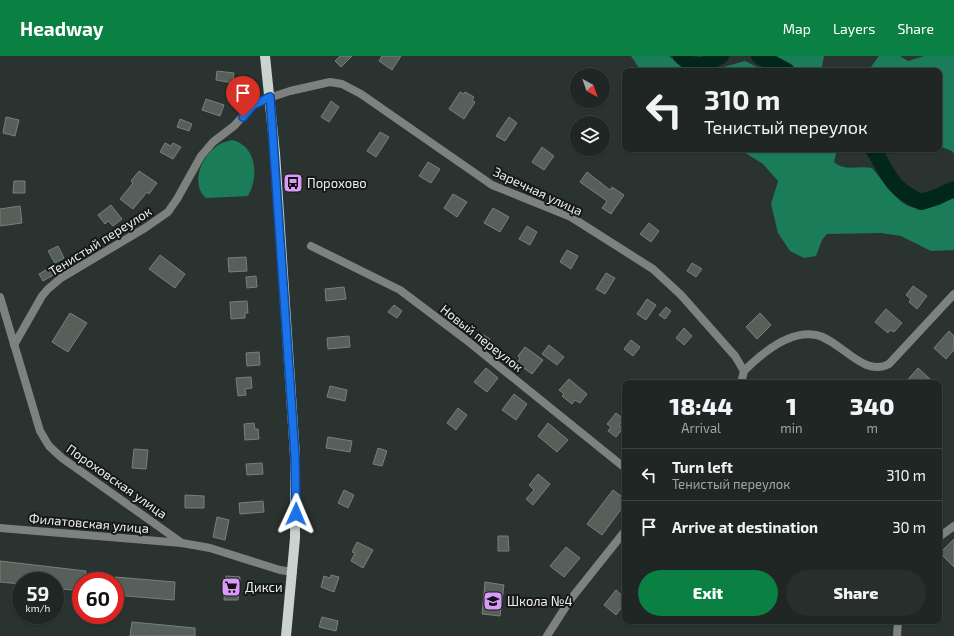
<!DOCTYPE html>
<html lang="en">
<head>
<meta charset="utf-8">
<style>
	body { margin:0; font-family:"Exo 2",sans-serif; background:#282e2b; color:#f1f3f6; height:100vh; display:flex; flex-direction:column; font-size:15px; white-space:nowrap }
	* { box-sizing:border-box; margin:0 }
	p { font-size:13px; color:#a2a5a6 }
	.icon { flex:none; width:22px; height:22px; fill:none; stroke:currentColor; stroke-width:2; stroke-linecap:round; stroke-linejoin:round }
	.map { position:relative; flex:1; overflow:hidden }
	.sheet { position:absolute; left:622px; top:324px; width:320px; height:244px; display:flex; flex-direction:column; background:#202623; border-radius:8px; box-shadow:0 1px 3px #0004,0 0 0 1px #3d4341 }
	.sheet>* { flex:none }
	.guide { position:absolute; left:622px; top:12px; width:320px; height:84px; border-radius:8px; box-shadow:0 1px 3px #0004,0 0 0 1px #3d4341; background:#202623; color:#f1f3f6; overflow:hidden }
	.needle { width:26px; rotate:140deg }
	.fabs { position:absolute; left:570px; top:12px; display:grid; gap:8px }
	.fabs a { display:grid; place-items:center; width:40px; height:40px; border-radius:50%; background:#202623; box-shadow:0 1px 3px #0004,0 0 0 1px #3d4341; font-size:20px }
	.speed { position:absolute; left:12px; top:516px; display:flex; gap:8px; font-size:20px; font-weight:700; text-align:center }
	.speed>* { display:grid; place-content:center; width:52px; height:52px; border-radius:50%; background:#202623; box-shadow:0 1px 3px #0004,0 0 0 1px #3d4341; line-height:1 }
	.speed small { font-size:10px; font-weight:400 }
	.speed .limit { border:6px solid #d22; background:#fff; color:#111 }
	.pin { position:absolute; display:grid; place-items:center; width:34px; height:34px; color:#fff; margin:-41px -17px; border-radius:50% 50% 50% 0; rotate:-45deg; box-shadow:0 0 4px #0007 }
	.pin .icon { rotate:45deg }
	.me { position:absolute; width:44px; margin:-22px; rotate:1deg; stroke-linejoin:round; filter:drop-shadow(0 0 3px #0008) }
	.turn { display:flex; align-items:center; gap:14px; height:84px; padding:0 16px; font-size:18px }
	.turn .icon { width:52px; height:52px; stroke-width:2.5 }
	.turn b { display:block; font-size:28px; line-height:34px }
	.eta { display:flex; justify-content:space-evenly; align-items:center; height:68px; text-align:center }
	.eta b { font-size:24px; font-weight:800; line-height:28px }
	.primary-button { display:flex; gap:8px; margin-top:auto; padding:8px 16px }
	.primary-button a { flex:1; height:46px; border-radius:24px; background:#0b8043; color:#fff; font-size:16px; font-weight:800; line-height:46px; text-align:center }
	.primary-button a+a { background:#282e2b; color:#f1f3f6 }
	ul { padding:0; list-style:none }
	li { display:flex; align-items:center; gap:12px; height:52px; padding:0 16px; border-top:1px solid #3d4341 }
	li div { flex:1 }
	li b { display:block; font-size:15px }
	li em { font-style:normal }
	header { display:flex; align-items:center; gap:24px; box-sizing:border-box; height:56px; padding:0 20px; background:#0b8043; color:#fff }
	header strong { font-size:19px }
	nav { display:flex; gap:22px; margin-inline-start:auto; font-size:14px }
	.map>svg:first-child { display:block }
</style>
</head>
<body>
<header>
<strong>Headway</strong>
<nav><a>Map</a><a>Layers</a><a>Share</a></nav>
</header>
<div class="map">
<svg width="954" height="580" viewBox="0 0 954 580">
	<rect width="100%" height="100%" fill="#2a332f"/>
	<!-- forest -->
	<g fill="#1a7c59">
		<path d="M631,0H669L687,15H641Z"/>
		<path d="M771,0H824L821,15H797Z"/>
		<path d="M879,0H900L908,5L924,0H954V98L952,95L939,90V15H868Z"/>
		<path d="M745,5L765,15H709Z"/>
		<path d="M232,84C257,90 259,120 248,140L206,142C189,127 203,97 220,88C223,86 228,85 232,84Z"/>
		<path d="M739,93H837L834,106C845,116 859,109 872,112C883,124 897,149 915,152C927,154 943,146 954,142V194L931,195L901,180L881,177L827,178L822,184L816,200L804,202L790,195L778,177L771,148L778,125L763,108Z"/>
	</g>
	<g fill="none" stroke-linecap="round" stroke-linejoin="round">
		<!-- river -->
		<g stroke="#002719" stroke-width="16">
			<path d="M681,0L690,8L702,10L721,0"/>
			<path d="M759,0L787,15"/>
			<path d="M873,93C890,120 890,132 921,146L937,141L954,133"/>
		</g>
	</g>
	<!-- building -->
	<g fill="#565f5a" stroke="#77807b">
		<path d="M340,0H352L341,11L335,5Z"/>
		<path d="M382,0H401L392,14L379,5Z"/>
		<path d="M217,15L234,17L233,27L216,24Z"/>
		<path d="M460,36L464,38L465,36L474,41L472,44L475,46L464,63L449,53Z"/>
		<path d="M206,43L224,49L220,60L202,54Z"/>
		<path d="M331,45L339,51L329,66L321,61Z"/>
		<path d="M6,61L19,64L15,80L3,77Z"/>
		<path d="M509,61L517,67L505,85L496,80Z"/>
		<path d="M180,63L192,68L189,75L177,71Z"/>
		<path d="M380,76L389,81L376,101L367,95Z"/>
		<path d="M165,87L171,90L173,87L181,91L173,103L160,96Z"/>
		<path d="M542,91L554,100L544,114L532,106Z"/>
		<path d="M428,106L440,113L431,127L419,120Z"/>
		<path d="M139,115L157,127L149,138L147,136L133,153L120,143L133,127L131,125Z"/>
		<path d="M587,116L610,134L612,131L624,139L611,158L602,152L607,145L580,126Z"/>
		<path d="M14,125H25V137H13Z"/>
		<path d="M453,138L467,146L457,161L444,152Z"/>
		<path d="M111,149L122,163L113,170L108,165L105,168L98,159Z"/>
		<path d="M20,150L22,167L0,170V153Z"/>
		<path d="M493,152L509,161L500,176L484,167Z"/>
		<path d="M649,167L659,175L651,186L640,178Z"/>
		<path d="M527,170L537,176L530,189L519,183Z"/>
		<path d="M58,190L64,202L55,207L48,195Z"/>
		<path d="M567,194L578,200L571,213L560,206Z"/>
		<path d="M160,199L185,218L175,232L149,213Z"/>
		<path d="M246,201L247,215L229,216L228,202Z"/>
		<path d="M692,207L702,213L696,221L687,215Z"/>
		<path d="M51,211L55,218L43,225L39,218Z"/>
		<path d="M606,217L615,222L605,238L596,233Z"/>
		<path d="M256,220L257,231L247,232L246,221Z"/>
		<path d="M913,230L927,240L917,253L909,246L911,243L906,239Z"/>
		<path d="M344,231L346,243L326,245L325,233Z"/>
		<path d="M647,243L656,249L646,264L637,258Z"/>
		<path d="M247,245L248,257H245V262L231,263L230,246Z"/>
		<path d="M394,249L402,255L397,262L388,256Z"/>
		<path d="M666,251L671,255L665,263L659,259Z"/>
		<path d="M886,253L902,267L894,276L890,274L888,277L875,266Z"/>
		<path d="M70,257L87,267L68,296L52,286Z"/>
		<path d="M760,257L771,269L757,283L746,271Z"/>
		<path d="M684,272L692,280L684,289L676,282Z"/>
		<path d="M949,275L954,280V294L946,303L934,292Z"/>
		<path d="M482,278L490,283L485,290L477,285Z"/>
		<path d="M349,280L350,291L328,293L327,282Z"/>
		<path d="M631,284L640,291L633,300L624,293Z"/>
		<path d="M549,289L564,301L557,309L542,298Z"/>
		<path d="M525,291L543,304L532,318L517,307L520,302L518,300Z"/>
		<path d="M259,296L260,309L247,310L246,297Z"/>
		<path d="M486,312L498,322L487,336L474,326Z"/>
		<path d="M918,312L930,323L926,327H905Z"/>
		<path d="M251,321L252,332L245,333L246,339L238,340L236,322Z"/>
		<path d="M569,323L587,338L580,347L575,344L572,348L562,340L564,338L559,334Z"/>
		<path d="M330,330L347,334L345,345L327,341Z"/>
		<path d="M514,338L527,348L516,364L502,354Z"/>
		<path d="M458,352L467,359L456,374L447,367Z"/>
		<path d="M616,357L624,363L619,369L623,372L616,381L608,375L611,371L607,368Z"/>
		<path d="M254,367L255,373H258L259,383L245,384L244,368Z"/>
		<path d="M548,367L568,384L557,396L538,380Z"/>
		<path d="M328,381L352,385L350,396L326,392Z"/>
		<path d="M378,392L387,395L382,410L373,408Z"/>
		<path d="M134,393L148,394L146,413L132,412Z"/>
		<path d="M262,407L263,418L247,419L246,408Z"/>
		<path d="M538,418L550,428L533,449L526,443L534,434L529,429Z"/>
		<path d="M344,434L354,439L348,452L338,447Z"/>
		<path d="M613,434L625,443V448L602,479L587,468Z"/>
		<path d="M185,439L204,440V452H185Z"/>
		<path d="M263,445L264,456L240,458L239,447Z"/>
		<path d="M217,461L229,464L225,484L213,481Z"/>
		<path d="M498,480H508L509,495H498Z"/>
		<path d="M954,483V511L940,497Z"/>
		<path d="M357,486L373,494L363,512L351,505L355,497L352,496Z"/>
		<path d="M566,491L580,502L564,521L550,510Z"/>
		<path d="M0,505L86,515L85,525H81V535L55,532V525H21V528L0,526Z"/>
		<path d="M331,519L339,521L334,536L321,531L324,520L330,522Z"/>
		<path d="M226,520L240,521L238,544H224Z"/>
		<path d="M115,521L175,526L174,544L115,539Z"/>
		<path d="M485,526L504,529L500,560L482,558Z"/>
		<path d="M616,534L625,542V547L616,559L604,549Z"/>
		<path d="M322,561L338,565L336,575L319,571Z"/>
		<path d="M132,566L195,572V580H130Z"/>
	</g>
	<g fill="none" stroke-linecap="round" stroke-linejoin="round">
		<!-- street -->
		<g stroke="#7d827f" stroke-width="8">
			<path d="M311,190L400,234L465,283L625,412"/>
			<path d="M0,241L40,375L49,390L62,402L182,487"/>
			<path d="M14,289L42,240L48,233L61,222L145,172L168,156L177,143L201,100L213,86L234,70L253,49L260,45L290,35L330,26L342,28L361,38L492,129L571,161L653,213L681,239L735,300L744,315"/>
			<path d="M744,315C761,298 790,274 816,279C841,284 863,322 889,308L954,238"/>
			<path d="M741,327L744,315"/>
			<path d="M0,472L182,487L210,492L280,514L293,516"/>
			<path d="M939,481L954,470"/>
			<path d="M547,580L570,544L625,475"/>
			<path d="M897,580L898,565"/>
		</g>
		<!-- primary -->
		<path stroke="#cad3ce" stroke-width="10" d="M265,0L275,97L295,400V482L286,580"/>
	</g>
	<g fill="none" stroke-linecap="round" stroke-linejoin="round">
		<!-- route casing -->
		<g stroke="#114b97" stroke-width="10">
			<path id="route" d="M243,61L253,49L270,41L295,400L296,458"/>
		</g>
		<!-- route -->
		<use href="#route" stroke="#1a73e8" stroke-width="7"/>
	</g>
	<!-- icons -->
	<defs>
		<g id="bus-square" transform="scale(1)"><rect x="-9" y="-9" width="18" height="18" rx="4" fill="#d99af8" stroke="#161918"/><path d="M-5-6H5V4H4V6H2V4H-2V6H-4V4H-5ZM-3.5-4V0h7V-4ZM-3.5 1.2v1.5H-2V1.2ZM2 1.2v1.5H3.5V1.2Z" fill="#111"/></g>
		<g id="supermarket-square" transform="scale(1)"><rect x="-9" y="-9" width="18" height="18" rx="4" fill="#d99af8" stroke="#161918"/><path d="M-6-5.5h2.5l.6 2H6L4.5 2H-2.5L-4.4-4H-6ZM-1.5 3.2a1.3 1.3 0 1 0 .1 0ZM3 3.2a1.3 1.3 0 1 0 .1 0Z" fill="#111"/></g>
		<g id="school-square" transform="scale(1)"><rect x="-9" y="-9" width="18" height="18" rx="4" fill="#d99af8" stroke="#161918"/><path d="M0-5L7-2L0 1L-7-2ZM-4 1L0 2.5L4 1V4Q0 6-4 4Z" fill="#111"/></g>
	</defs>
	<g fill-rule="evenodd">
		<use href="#bus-square" x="293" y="127"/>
		<use href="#supermarket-square" x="231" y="531"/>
		<use href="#school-square" x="493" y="545"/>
	</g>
	<g text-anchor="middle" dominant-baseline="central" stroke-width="4" stroke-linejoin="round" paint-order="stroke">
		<!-- poi labels -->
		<g font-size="13" fill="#ebf0ed" stroke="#161918" text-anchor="start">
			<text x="307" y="127">Порохово</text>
			<text x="245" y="531">Дикси</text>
			<text x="507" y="545">Школа №4</text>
		</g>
		<!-- street labels -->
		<g font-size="13" fill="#ebf0ed" stroke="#161918">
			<text transform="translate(538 135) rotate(25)">Заречная улица</text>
			<text transform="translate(100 185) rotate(-32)">Тенистый переулок</text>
			<text transform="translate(482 282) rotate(38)">Новый переулок</text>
			<text transform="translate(117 425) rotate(35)">Пороховская улица</text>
			<text transform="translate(89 467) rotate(5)">Филатовская улица</text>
		</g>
	</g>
</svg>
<div class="fabs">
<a><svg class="needle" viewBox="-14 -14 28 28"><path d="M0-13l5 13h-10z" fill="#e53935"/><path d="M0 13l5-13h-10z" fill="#a2a5a6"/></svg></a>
<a><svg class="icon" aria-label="layers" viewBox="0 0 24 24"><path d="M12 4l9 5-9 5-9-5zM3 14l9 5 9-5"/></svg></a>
</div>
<div class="speed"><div>59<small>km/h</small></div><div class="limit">60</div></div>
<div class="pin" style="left:243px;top:61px;background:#d93025"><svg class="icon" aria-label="arrive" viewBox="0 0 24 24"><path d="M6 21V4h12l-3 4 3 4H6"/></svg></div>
<svg class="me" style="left:296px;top:458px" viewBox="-20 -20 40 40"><path d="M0-17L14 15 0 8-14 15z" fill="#1a73e8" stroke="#fff" stroke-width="4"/></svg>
<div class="guide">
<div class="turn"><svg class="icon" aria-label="left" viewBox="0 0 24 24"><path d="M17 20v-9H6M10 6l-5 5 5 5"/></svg><div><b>310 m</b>Тенистый переулок</div></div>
</div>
<section class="sheet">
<div class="eta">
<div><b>18:44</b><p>Arrival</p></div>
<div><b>1</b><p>min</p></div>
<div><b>340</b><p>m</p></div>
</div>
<ul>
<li><svg class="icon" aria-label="left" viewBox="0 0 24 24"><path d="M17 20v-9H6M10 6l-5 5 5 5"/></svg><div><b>Turn left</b><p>Тенистый переулок</p></div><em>310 m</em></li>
<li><svg class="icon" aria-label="arrive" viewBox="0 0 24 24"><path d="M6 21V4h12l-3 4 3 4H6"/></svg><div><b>Arrive at destination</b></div><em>30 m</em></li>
</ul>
<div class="primary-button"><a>Exit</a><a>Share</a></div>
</section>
</div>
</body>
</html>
